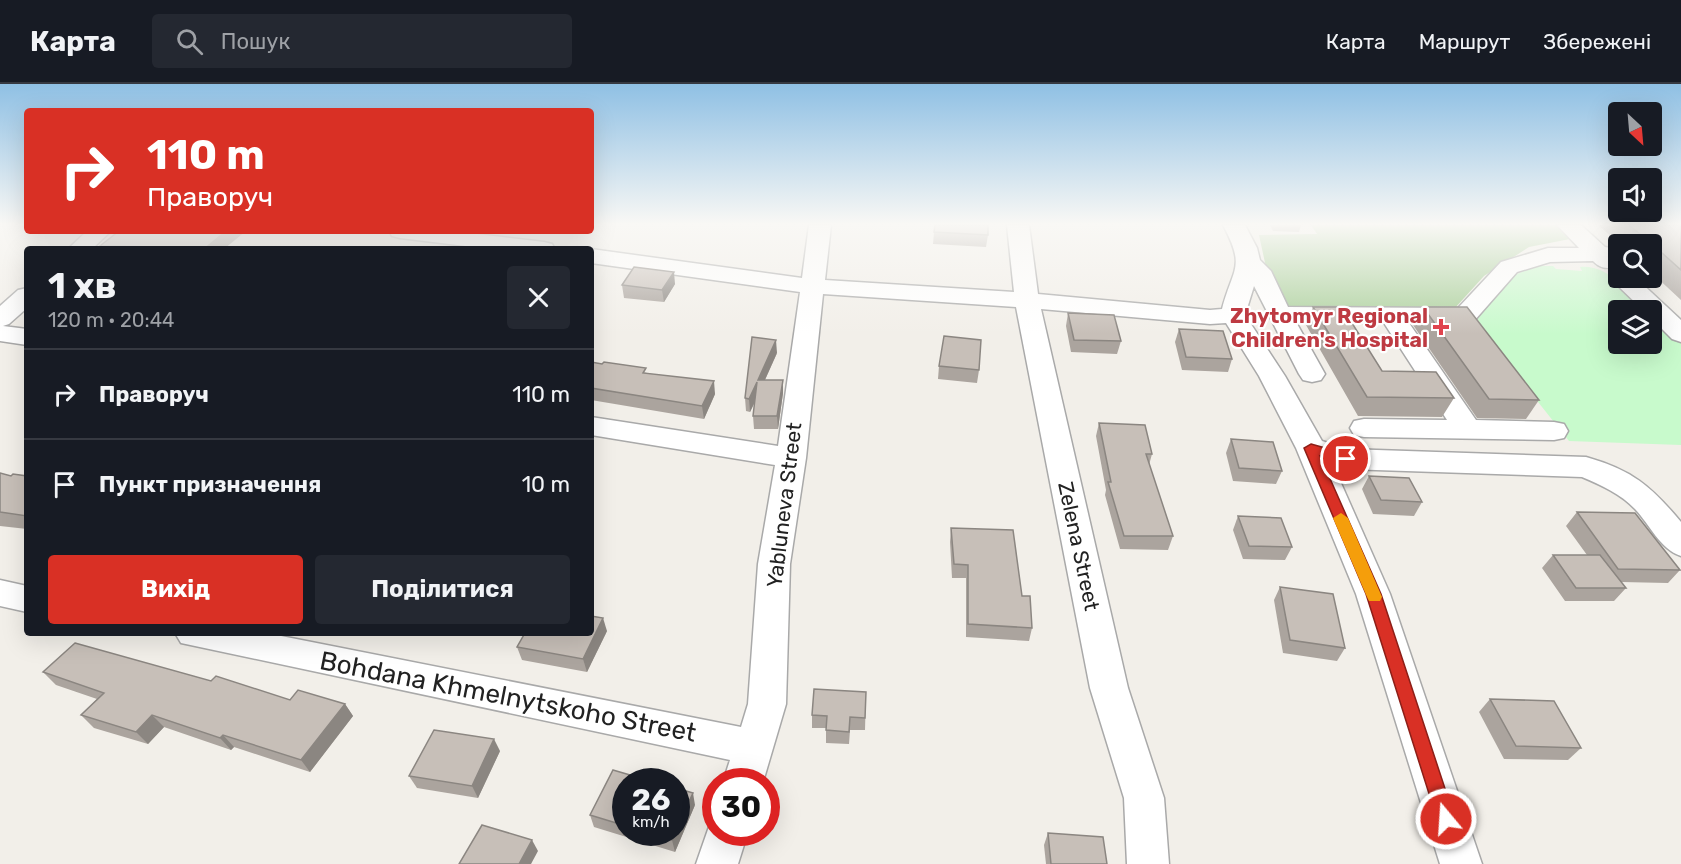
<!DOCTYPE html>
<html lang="uk">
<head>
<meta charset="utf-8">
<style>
	body { margin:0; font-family:Rubik,sans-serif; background:#242831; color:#f1f3f6; height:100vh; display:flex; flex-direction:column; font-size:22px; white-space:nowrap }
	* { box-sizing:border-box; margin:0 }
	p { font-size:20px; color:#9ea1a6 }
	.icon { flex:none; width:33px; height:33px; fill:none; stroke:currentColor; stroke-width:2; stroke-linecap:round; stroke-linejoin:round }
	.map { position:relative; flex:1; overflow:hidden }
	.details { position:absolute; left:24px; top:162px; width:570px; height:390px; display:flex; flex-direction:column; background:#171b24; border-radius:6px; box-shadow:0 6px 24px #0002 }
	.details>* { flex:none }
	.top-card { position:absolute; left:24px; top:24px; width:570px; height:126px; border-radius:6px; box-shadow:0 6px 24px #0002; background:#d93025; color:#fff; overflow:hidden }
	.needle { width:39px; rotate:154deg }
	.controls { position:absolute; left:1608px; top:18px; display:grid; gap:12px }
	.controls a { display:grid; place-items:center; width:54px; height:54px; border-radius:6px; background:#171b24; box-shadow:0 6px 24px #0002; font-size:30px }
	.speed { position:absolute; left:612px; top:684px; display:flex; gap:12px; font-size:30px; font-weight:700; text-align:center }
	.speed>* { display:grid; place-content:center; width:78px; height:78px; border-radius:50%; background:#171b24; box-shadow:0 6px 24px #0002; line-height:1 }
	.speed small { font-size:15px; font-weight:400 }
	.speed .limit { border:9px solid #d22; background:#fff; color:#111 }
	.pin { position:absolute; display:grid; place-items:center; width:51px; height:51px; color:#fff; margin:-26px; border:3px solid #fff; border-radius:50%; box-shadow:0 2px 6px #0007 }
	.me { position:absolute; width:66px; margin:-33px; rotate:342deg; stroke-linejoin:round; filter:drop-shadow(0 0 4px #0008) }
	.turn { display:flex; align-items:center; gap:21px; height:126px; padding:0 24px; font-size:27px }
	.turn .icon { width:78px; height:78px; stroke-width:2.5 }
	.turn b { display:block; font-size:42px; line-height:51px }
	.round { display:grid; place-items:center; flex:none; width:63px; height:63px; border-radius:6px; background:#242831 }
	.headline { display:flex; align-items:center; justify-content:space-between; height:102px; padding:0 24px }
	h1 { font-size:36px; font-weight:700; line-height:45px }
	.primary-button { display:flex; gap:12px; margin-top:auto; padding:12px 24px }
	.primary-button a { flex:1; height:69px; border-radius:6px; background:#d93025; color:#fff; font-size:24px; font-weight:700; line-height:69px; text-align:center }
	.primary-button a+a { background:#242831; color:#f1f3f6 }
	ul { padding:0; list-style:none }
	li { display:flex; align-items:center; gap:18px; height:90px; padding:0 24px; border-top:2px solid #363941 }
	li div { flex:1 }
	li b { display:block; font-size:22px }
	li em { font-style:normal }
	header { display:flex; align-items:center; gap:36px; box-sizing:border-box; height:84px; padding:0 30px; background:#171b24; border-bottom:2px solid #363941 }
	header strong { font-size:28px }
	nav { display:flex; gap:33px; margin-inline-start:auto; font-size:21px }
	.search { width:420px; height:54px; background:#242831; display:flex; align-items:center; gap:15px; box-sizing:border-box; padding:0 21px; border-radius:6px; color:#9ea1a6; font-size:22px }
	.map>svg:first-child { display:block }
</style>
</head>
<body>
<header>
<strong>Карта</strong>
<div class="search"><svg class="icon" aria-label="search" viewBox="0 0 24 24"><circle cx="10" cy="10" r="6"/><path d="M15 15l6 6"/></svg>Пошук</div>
<nav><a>Карта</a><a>Маршрут</a><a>Збережені</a></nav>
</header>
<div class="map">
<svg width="1681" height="780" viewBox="0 0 1681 780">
	<rect width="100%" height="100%" fill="#f2efe9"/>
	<!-- forest -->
	<path fill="#add19e" d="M1311,141H1556L1570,155L1529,163L1484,192L1455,224L1287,223L1267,188L1259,151L1317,150Z"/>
	<!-- park -->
	<path fill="#c8facc" d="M1535,182H1553L1556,185L1582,187L1580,183C1608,180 1628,208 1647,226H1618V260H1652V230L1681,258V361L1569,357L1474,237L1513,192Z"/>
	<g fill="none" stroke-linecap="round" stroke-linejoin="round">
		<!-- minor casing -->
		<g stroke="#a9a9a9" stroke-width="3">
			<g id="minor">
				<path d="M809,141H831L825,196L1014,208L1007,141H1029L1038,210L1210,226L1222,225C1233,183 1246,184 1223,141H1245L1257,164L1260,176L1271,187L1288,223L1458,224L1501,178L1548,164H1579L1557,141H1581L1605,163L1617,165L1618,178L1615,183C1605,185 1600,184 1593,177L1550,178L1517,188L1474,237L1465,239H1409L1476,336L1554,338L1564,340L1568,347L1564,354L1554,356L1364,353L1354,351L1350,344L1354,337L1364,335L1447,336L1384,239L1296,238L1325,290L1321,296L1312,298L1303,296L1299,290L1254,202L1245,231L1285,292L1322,357L1347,365L1586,373C1632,386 1651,402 1681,438V472C1660,465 1650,441 1635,425C1621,410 1601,401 1582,393L1346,385L1333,381L1390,510L1482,780H1440L1356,510L1296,364L1259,292L1226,239L1210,240L1041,225L1128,604L1164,714L1169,780H1127L1124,714L1090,604L1016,223L823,210L806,374L790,480L786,620L763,698H723L730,676L181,559L175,549H266L741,643L748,620L758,480L775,381L591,351V333L778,362L800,208L591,179V165L802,194Z"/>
				<path d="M87,147H111L92,165H68Z"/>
				<path d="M389,147H453L544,158L552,160L555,165H490L400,154L392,152Z"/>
				<path d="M1618,188V194H1636L1681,236V258L1672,255L1652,235V226H1643L1615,199L1611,194Z"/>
				<path d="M27,204V224L9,240L3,242L27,245V261L0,257V222L18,206Z"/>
				<path d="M0,496L27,502V528L0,522Z"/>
				<path d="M716,732V748H748L738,780H696L712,734Z"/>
			</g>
		</g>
		<!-- minor -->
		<use href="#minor" fill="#fff" fill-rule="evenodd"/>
	</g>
	<!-- wall -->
	<g fill="#aba49e">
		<path d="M1270,141H1301L1299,148L1273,147Z"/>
		<path d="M1598,141H1681V216L1652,189V160H1620Z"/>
		<path d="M934,148L988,151L986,163L933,160Z"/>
		<path d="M100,162L224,165H102Z"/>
		<path d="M675,200L664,218L624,214L622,201Z"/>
		<path d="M1313,223L1382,287L1454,314L1442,333L1358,332L1306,241Z"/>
		<path d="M1423,223L1539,316L1526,335L1477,334L1413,241Z"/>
		<path d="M1068,229L1121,257L1117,270L1071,268L1066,242Z"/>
		<path d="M1179,245L1232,275L1228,288L1182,286L1175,258Z"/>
		<path d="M777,269L765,296L783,309L778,345H754L753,332L755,318L750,328L746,327L745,314Z"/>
		<path d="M591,278L647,289L715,310L704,335L591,316Z"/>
		<path d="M939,282L979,286L977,299L938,295Z"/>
		<path d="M1099,339L1152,370L1149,381L1173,452L1168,466L1120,465L1105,411L1106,406L1096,352Z"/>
		<path d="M1231,355L1282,387L1276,400L1233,397L1226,369Z"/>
		<path d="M0,389L11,392H27V445L0,442Z"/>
		<path d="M1369,392L1422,418L1414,432L1373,430L1362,405Z"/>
		<path d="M1577,428L1680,486L1668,499L1621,498L1626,504L1614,517H1565L1542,484L1553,471H1587L1566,442Z"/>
		<path d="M1238,432L1292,463L1285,476L1243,475L1233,446Z"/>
		<path d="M951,444L1022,512L1032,544L1029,557L966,553V494H952L950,458Z"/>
		<path d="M1280,503L1345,564L1337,577L1283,569L1274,516Z"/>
		<path d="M607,547L587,588L522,576L517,563Z"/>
		<path d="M43,588L211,597L290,616L345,620L353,632L310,688L234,663L231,666L164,643L148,660L94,644L81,631L97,615L56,601Z"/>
		<path d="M866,608L865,646H850L849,660L826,659V644H812V631Z"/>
		<path d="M1490,615L1581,664L1568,676L1504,675L1479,628Z"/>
		<path d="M500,667L478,714L417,704L409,692Z"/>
		<path d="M626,698V748H676L695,721L675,768L594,743L590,731Z"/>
		<path d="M1048,749L1107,780H1046L1044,761Z"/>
	</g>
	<!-- shaded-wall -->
	<g fill="#8b8681">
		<path d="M226,147H246L224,165H204Z"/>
		<path d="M674,188L675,200L664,218L662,206Z"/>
		<path d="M776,256L777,269L759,309L758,296Z"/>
		<path d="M783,296V309L778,345L777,332Z"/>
		<path d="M714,297L715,310L704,335L702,322Z"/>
		<path d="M757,298L758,311L750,328L749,315Z"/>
		<path d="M603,534L607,547L587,588L583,575Z"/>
		<path d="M345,620L353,632L310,688L301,676Z"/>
		<path d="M152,631L164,643L148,660L136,648Z"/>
		<path d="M223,651L234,663L231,666L220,654Z"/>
		<path d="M494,655L500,667L478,714L472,702Z"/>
		<path d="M693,709L695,721L675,768L672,756L675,748H676V745Z"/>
		<path d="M532,756L538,767L531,780H519Z"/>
	</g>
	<!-- building -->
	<g fill="#c7bfb8" stroke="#8b8681" stroke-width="1.5">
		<path d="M935,141H988V151L934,148Z"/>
		<path d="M1629,141H1681V186L1652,160Z"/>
		<path d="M119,147H226L204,165H154L156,163L100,162Z"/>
		<path d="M634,183L674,188L662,206L622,201Z"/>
		<path d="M1313,223H1342L1382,287L1436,288L1454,314L1367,313Z"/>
		<path d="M1423,223H1467L1539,316L1489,315Z"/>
		<path d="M1068,229L1114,231L1121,257L1074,256Z"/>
		<path d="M1179,245L1223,247L1232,275L1186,273Z"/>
		<path d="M944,252L981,256L979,286L939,282Z"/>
		<path d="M752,253L776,256L758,296H783L777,332H753L757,298L749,315L745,314Z"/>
		<path d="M591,278L602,280L604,278L646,284L643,289L714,297L702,322L591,304Z"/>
		<path d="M1099,339L1145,341L1152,370H1146L1173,452H1124L1108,398H1111Z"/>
		<path d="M1231,355L1273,358L1282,387L1239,384Z"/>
		<path d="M0,389L11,392L13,390L27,392V432L0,428Z"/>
		<path d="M1369,392L1409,394L1422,418L1381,416Z"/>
		<path d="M1577,428L1635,429L1680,486L1618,485Z"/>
		<path d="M1238,432L1281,434L1292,463L1249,462Z"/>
		<path d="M951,444L1013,446L1022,512H1030L1032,544L968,540V481L954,480Z"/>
		<path d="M1553,471H1600L1626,504H1576Z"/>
		<path d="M1280,503L1333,510L1345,564L1290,556Z"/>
		<path d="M591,532L603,534L583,575L517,563L525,549H591Z"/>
		<path d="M75,559L211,597L216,592L290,616L298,606L345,620L301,676L223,651L220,654L152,631L136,648L81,631L104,609L43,588Z"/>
		<path d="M814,605L866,608L865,634L850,633L849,648L826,646L827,632L812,631Z"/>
		<path d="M1490,615L1554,617L1581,664L1516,662Z"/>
		<path d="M434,646L494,655L472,702L409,692Z"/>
		<path d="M613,686L654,698H626V742L590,731Z"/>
		<path d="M676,704L693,709L676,745Z"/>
		<path d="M482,741L532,756L519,780H459Z"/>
		<path d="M646,748H675L672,756Z"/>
		<path d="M1048,749L1103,753L1107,780H1051Z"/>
	</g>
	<!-- sky -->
	<linearGradient id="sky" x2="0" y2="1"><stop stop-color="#8fc0e4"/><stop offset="0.56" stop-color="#f9f8f5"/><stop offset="1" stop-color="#f9f8f5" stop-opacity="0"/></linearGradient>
	<rect width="1681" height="250" fill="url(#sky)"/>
	<!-- route -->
	<path fill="#d93025" stroke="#8d1f18" stroke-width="1.5" d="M1311,360L1350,371L1352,375L1346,379L1320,372L1381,510L1455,735L1453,741L1446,744L1439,741L1437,735L1366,510L1304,364Z"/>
	<!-- slow -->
	<path fill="#f59e0b" d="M1341,429L1348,434L1382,513L1380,517H1369L1367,513L1333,434Z"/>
	<!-- markers -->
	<path fill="#e0444e" stroke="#fff" stroke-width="2" d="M1438 234h6v6h6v6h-6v6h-6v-6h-6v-6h6z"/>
	<g text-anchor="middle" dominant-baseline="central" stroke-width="4.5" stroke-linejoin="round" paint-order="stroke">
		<!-- health labels -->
		<g font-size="21" font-weight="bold" fill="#be3a42" stroke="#fff" text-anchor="end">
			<text x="1428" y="231">Zhytomyr Regional<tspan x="1428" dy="24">Children's Hospital</tspan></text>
		</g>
		<!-- street labels -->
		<g font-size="21" fill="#222" stroke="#fff">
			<text transform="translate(784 421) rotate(-83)">Yabluneva Street</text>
			<text transform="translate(1079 462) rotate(78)">Zelena Street</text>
		</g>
		<!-- near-street labels -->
		<g font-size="26" fill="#222" stroke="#fff">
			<text transform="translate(508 613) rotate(11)">Bohdana Khmelnytskoho Street</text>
		</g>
	</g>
</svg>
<div class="controls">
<a><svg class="needle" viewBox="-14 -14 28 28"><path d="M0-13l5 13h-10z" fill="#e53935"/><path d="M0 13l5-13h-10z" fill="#9ea1a6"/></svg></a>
<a><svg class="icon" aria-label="sound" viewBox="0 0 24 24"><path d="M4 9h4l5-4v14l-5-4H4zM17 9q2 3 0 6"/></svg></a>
<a><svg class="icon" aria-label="search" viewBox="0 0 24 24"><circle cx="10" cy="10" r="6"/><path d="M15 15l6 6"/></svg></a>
<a><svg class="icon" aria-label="layers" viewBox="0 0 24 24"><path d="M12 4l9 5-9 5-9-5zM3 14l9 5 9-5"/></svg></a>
</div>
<div class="speed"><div>26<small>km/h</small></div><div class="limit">30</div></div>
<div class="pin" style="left:1346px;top:375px;background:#d93025"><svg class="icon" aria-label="arrive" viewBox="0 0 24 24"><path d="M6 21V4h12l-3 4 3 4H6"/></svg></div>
<svg class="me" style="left:1446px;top:735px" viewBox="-20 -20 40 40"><circle r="17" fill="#d93025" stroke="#fff" stroke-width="3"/><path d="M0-11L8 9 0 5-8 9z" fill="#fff"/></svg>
<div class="top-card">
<div class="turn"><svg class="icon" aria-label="right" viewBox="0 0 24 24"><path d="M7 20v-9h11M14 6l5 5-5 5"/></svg><div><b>110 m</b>Праворуч</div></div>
</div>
<section class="details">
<div class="headline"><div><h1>1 хв</h1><p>120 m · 20:44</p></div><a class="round"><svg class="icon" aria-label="close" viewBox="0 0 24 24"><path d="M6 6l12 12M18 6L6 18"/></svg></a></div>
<ul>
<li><svg class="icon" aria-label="right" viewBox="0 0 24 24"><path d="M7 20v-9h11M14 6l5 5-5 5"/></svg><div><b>Праворуч</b></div><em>110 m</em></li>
<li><svg class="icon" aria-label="arrive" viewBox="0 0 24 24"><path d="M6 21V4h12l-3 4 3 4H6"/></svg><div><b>Пункт призначення</b></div><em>10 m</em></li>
</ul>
<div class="primary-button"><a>Вихід</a><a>Поділитися</a></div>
</section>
</div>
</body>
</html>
